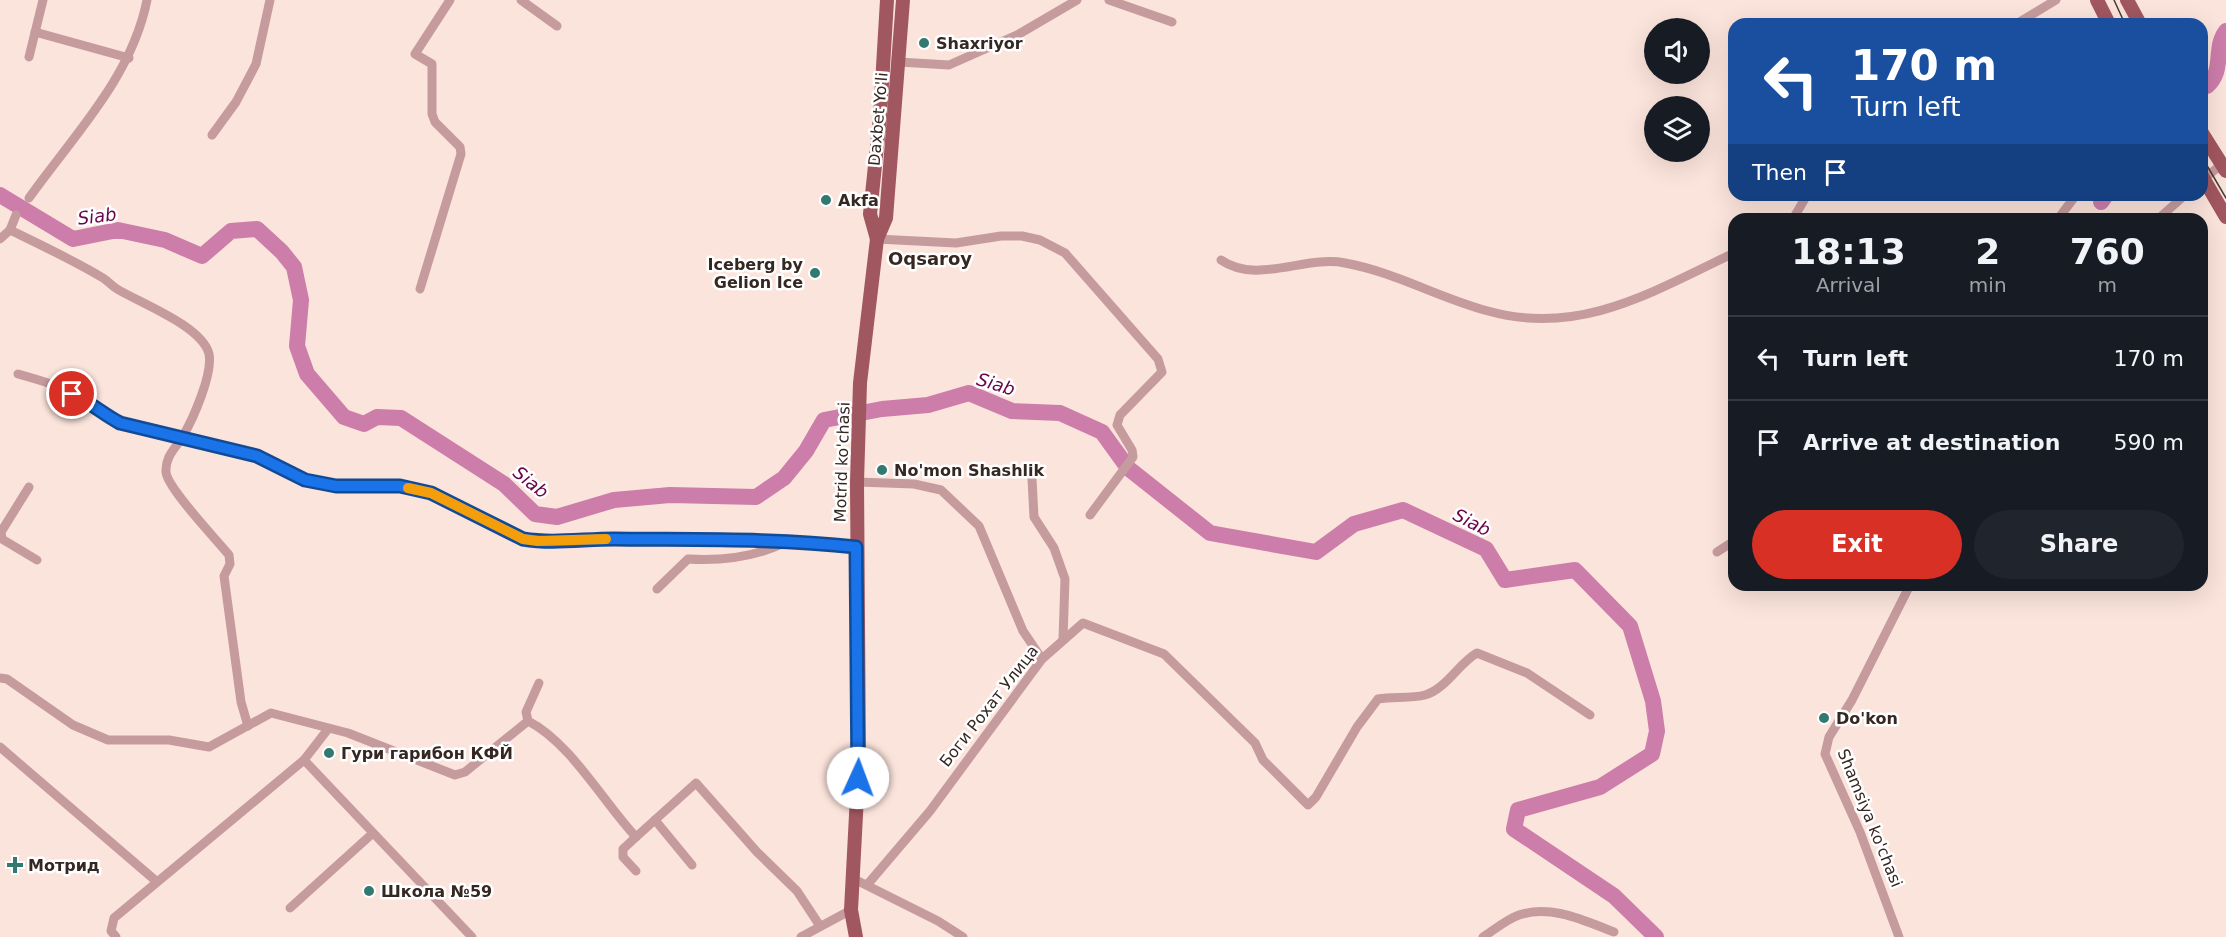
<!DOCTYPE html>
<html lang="en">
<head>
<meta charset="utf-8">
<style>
	body { margin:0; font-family:"DejaVu Sans",sans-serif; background:#20242c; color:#f1f3f6; height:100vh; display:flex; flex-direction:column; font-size:22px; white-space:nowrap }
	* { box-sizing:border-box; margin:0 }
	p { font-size:20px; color:#9ea1a6 }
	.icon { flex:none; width:33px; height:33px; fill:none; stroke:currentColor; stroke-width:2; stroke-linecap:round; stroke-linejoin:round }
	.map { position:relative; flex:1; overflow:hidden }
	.sheet { position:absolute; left:1728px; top:213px; width:480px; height:378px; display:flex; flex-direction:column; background:#171b24; border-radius:18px; box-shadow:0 6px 24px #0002 }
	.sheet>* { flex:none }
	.top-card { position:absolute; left:1728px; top:18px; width:480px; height:183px; border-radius:18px; box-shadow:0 6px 24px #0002; background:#1a4fa0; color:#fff; overflow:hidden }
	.buttons { position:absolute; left:1644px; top:18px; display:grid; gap:12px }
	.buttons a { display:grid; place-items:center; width:66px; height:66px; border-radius:50%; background:#171b24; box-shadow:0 6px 24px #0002; font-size:30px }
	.pin { position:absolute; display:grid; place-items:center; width:51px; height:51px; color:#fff; margin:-26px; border:3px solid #fff; border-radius:50%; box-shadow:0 2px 6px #0007 }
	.me { position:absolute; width:66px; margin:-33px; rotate:2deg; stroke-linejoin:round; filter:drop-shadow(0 0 4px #0008) }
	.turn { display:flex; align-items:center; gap:21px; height:126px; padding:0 24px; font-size:27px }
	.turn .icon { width:78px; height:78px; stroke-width:2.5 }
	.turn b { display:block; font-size:42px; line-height:51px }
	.then { display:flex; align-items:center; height:57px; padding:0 24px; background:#0003; gap:12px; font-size:22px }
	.eta { display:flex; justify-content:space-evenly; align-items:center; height:102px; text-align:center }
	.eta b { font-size:36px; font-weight:700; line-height:42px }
	.action { display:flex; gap:12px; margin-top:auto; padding:12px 24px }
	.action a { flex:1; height:69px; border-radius:36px; background:#d93025; color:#fff; font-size:24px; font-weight:700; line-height:69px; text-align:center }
	.action a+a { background:#20242c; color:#f1f3f6 }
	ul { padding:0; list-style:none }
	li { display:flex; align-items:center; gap:18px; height:84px; padding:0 24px; border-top:2px solid #363941 }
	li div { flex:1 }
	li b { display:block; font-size:22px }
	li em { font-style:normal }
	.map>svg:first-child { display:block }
</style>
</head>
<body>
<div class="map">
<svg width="2226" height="937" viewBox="0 0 2226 937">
	<rect width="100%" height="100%" fill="#fbe4db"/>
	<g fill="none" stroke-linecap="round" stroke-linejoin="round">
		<!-- river -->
		<g stroke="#cd7daa" stroke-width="16">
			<path d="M2207,86C2225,70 2213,48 2226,31"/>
			<path d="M0,195L73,239L118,230L165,240L202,256L231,231L257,229L282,252L294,267L301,300L297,346L307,374L344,417L364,424L377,417L401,418L504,484L535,514L557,517L614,500L670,495L756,497L784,478L806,451L824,420L882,409L928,405L969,393L1012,411L1060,413L1102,432L1128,468L1210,533L1316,552L1354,524L1403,510L1486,549L1505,580L1575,570L1630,626L1653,701L1657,731L1652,754L1600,787L1518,810L1514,829L1614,896L1656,937"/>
			<path d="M2101,202L2106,195"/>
		</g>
		<!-- minor -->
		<g stroke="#c69b9e" stroke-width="9">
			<path d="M521,0L557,26"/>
			<path d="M1109,0L1172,22"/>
			<path d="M2016,24L2056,0"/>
			<path d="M35,32L129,58"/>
			<path d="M29,57L43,0"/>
			<path d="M899,62L949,65L1019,34L1077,0"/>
			<path d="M212,135L236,102L256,64L270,0"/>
			<path d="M2202,180L2216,169L2224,168"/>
			<path d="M29,198C73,136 132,77 147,0"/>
			<path d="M1793,219L1807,195"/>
			<path d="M2058,219L2076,195"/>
			<path d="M2158,219L2185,195"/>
			<path d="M10,230C41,245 73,260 103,278C108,281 112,286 117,289C140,303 202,326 209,354C213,374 193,419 183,436C176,448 165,456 166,472C167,488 217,540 229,555L230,564L224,576L241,702L248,726"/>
			<path d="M0,239L10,230L16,215"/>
			<path d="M877,239L956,243L1001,236H1022L1040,240L1065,253L1158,359L1162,372L1120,415L1117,425L1132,450L1133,457L1090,515"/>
			<path d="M1221,260C1257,285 1305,255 1345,263C1395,272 1439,298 1488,311C1580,337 1654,291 1734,253"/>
			<path d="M420,289L461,154L460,147L435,122L432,114V64L415,54L450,0"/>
			<path d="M18,374C43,381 71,389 93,403C103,410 109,417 120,423L257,456L305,480L336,486H400L431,493L523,539C552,544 584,539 614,539C694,539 777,538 856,547"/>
			<path d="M1032,479L1034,517L1054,548L1065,579L1063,639"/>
			<path d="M857,482L914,484L941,490L979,526L1023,631L1042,659"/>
			<path d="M29,487L1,532L2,539L37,560"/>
			<path d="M1717,552L1734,541"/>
			<path d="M657,589L688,559C721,561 751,558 782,544"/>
			<path d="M0,678L7,679L73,725L108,740H169L209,747L271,713L348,733L455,775L465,772L528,721C570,742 604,803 636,837L696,783L757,852L797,891L820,926"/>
			<path d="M528,721L526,712L539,683"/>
			<path d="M0,747L156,881"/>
			<path d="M304,760L472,937"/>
			<path d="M655,820L692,865"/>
			<path d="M636,871L623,857V849L636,837"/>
			<path d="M852,878L938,921L963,937"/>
			<path d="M867,885L930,811L1042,659L1083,623L1164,654L1255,743L1263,760L1308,805L1316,797L1357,727L1378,699C1393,696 1410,699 1425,695C1446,689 1459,663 1477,653L1527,673L1590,715"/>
			<path d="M290,908L373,833"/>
			<path d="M116,937L111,931L114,918L304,760L328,729"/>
			<path d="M801,937L851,910"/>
			<path d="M1483,937C1494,930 1507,919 1519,915C1551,904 1585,921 1614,932"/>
			<path d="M1899,937L1860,832L1825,754L1829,737L1852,700L1910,585"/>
		</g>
		<!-- primary -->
		<g stroke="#a1575f" stroke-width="14">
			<path d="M2097,0L2109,24"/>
			<path d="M2127,0L2140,24"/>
			<path d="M2202,133L2226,171"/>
			<path d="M2202,176L2226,217"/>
			<path d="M877,239L870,214L880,117L887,0"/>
			<path d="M856,937L851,910L859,758L857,482L860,383L877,239L886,218L903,0"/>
		</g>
		<!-- tram -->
		<g stroke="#4a3b36" stroke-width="1.5">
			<path d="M2114,0L2125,24"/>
			<path d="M2202,157L2226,198"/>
		</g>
	</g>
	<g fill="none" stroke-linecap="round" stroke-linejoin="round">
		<!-- route casing -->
		<g stroke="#114b97" stroke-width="15">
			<path id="route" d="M72,394C90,402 103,414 120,423L257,456L305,480L336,486H400L431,493L523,539C552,544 584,539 614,539C694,540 776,538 856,547L858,778"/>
		</g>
		<!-- route -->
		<use href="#route" stroke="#1a73e8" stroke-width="10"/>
		<!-- slow -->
		<path stroke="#f59e0b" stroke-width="10" d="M408,488L431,493L523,539L538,541L606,539"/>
	</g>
	<!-- markers -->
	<g fill="#327971" stroke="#fff" stroke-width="2">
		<circle cx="924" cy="43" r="6"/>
		<circle cx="826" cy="200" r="6"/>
		<circle cx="815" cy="273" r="6"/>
		<circle cx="882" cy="470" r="6"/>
		<circle cx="1824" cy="718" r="6"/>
		<circle cx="329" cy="753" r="6"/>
		<path d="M12 856h6v6h6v6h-6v6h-6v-6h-6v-6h6z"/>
		<circle cx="369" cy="891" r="6"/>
	</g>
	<g text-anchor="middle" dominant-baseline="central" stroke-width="5" stroke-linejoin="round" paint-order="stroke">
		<!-- poi labels -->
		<g font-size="16" font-weight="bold" fill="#352722" stroke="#fff" text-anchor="start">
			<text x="936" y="43">Shaxriyor</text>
			<text x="838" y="200">Akfa</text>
			<text x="803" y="264" text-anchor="end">Iceberg by<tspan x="803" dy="18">Gelion Ice</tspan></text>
			<text x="894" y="470">No'mon Shashlik</text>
			<text x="1836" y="718">Do'kon</text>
			<text x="341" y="753">Гури гарибон КФЙ</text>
			<text x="28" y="865">Мотрид</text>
			<text x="381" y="891">Школа №59</text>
		</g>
		<!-- street labels -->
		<g font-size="16" fill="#352722" stroke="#fff">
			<text transform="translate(878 119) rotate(-85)">Daxbet Yo'li</text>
			<text transform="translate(842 462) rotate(-88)">Motrid ko'chasi</text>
			<text transform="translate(989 706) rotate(-52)">Боги Рохат Улица</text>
			<text transform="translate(1870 818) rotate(68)">Shamsiya ko'chasi</text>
		</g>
		<!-- water labels -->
		<g font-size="18" font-style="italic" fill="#6a054a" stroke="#fff">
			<text transform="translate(97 216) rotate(-7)">Siab</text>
			<text transform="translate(996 384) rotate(17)">Siab</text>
			<text transform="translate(531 482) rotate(39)">Siab</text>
			<text transform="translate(1472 522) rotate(27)">Siab</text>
		</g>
		<!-- neighbourhood labels -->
		<g font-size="18" font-weight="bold" fill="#352722" stroke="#fff">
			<text x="930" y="258">Oqsaroy</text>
		</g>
	</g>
</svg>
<div class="buttons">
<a><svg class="icon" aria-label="sound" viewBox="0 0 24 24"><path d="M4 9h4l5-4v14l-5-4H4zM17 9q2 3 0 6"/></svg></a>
<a><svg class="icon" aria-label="layers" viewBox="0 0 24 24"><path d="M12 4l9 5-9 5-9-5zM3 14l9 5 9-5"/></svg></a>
</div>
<div class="pin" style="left:72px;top:394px;background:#d93025"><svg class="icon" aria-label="arrive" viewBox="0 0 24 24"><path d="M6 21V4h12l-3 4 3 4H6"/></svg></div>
<svg class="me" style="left:858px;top:778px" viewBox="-20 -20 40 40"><circle r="19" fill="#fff"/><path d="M0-13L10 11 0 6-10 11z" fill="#1a73e8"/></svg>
<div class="top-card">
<div class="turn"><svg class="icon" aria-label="left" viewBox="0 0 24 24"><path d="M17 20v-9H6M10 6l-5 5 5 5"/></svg><div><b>170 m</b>Turn left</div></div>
<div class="then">Then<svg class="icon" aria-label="arrive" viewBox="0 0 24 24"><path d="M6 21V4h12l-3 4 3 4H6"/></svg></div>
</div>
<section class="sheet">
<div class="eta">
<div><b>18:13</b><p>Arrival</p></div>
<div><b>2</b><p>min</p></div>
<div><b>760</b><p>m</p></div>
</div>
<ul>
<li><svg class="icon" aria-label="left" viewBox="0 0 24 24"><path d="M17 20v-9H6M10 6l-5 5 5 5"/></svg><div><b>Turn left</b></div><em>170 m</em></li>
<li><svg class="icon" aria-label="arrive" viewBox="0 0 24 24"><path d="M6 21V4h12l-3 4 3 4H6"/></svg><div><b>Arrive at destination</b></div><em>590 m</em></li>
</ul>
<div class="action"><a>Exit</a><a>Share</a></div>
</section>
</div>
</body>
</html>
